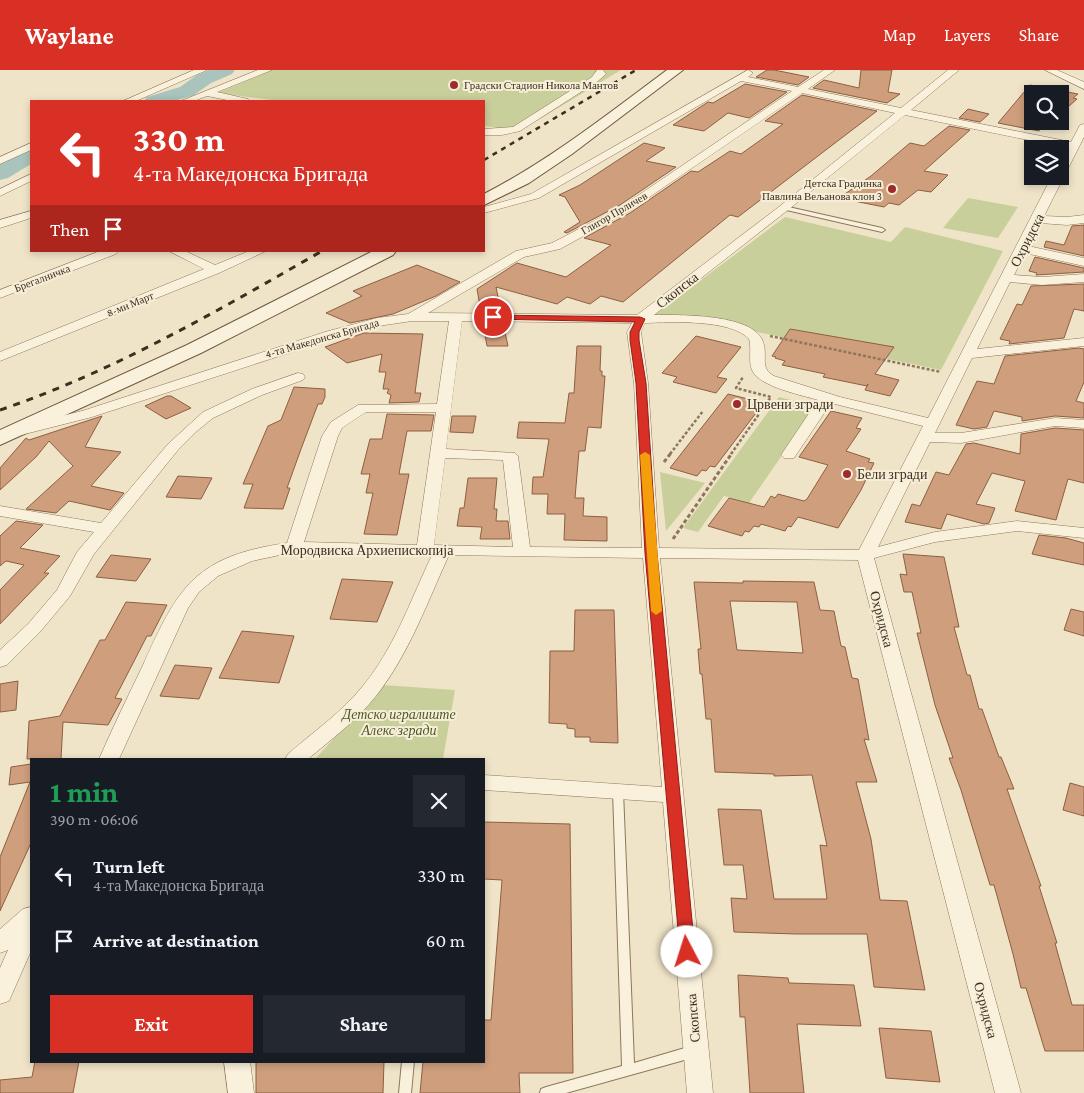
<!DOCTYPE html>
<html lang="en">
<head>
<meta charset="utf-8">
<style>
	body { margin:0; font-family:"Crimson Pro",serif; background:#242831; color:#f1f3f6; height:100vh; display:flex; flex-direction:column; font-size:19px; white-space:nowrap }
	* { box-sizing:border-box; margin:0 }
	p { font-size:16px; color:#9ea1a6 }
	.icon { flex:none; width:28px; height:28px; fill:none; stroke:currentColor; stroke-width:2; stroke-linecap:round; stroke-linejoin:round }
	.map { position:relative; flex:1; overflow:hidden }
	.side { position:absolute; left:30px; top:688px; width:455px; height:305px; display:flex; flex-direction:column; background:#171b24; border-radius:0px; box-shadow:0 2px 8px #0003 }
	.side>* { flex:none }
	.hud { position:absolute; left:30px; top:30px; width:455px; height:152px; border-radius:0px; box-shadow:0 2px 8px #0003; background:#d93025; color:#fff; overflow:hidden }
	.tools { position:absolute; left:1024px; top:15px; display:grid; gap:10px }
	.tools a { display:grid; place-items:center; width:45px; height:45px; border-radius:0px; background:#171b24; box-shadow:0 2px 8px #0003; font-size:25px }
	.pin { position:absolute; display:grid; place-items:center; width:42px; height:42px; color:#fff; margin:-21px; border:2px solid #fff; border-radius:50%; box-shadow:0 1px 5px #0007 }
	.me { position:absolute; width:55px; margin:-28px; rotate:355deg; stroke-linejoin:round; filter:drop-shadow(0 0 4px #0008) }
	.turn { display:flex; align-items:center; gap:18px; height:105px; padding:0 20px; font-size:22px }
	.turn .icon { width:65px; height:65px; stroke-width:2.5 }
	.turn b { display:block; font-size:35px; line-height:42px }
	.then { display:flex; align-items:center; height:48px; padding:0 20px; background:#0003; gap:10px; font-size:19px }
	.round { display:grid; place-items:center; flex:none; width:52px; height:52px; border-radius:0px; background:#242831 }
	.summary { display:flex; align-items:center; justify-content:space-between; height:85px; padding:0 20px }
	h1 { font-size:30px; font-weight:700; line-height:38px; color:#1e9e55 }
	.primary-button { display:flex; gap:10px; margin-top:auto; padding:10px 20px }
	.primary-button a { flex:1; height:58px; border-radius:0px; background:#d93025; color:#fff; font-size:20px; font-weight:700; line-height:58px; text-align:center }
	.primary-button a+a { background:#242831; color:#f1f3f6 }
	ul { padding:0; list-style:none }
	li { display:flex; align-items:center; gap:15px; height:65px; padding:0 20px }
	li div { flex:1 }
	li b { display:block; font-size:19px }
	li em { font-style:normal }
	header { display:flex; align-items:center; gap:30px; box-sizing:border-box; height:70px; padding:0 25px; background:#d93025; color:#fff }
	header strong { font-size:24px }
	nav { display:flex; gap:28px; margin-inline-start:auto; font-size:18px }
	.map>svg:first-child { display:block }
</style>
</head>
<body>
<header>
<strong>Waylane</strong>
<nav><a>Map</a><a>Layers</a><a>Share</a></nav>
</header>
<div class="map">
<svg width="1084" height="1023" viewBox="0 0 1084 1023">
	<rect width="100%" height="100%" fill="#f0e4c8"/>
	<!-- green -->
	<g fill="#c9cf9b">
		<path d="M272,0H621L520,61L484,56V31H280L217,23Z"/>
		<path d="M968,128L1018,137L998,168L943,158Z"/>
		<path d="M785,147L891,172L905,157L1003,181L941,300L752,261L725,249L653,246Z"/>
		<path d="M779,327L816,336L749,433L724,426L698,462L683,458Z"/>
		<path d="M660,402L705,413L666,461Z"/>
		<path d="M383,615L455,620L443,689H315Z"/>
	</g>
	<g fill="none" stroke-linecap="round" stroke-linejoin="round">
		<!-- river -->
		<g fill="#a9c4bc" fill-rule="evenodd">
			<path d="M209,0H235L232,4L211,13L194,25L174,31H144L147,27L180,17L197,5Z"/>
			<path d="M31,78V94L8,108L0,110V94L23,80Z"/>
		</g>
	</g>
	<!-- building -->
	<g fill="#cf9f7d" stroke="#8d5f41" fill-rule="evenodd">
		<path d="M767,0H774L809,7L798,15L756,7Z"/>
		<path d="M861,0H892L888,22L900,24L887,33L813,18L824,10L859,18Z"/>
		<path d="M745,14L787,22L749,48L728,43L704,61L673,55L708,32L713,33Z"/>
		<path d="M1030,15L1078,24L1073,28L1077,29L1060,44V24H1032V51H1047L1039,61L998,53Z"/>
		<path d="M802,25L877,41L738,147L730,145L623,232L601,226L590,234L567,227L557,234L496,217L501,242H481L477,219L517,193L566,207L611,175L584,168L630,143L691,101L698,102L730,81L741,84L783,54L765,51Z"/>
		<path d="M968,39L989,44L980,52L959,48Z"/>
		<path d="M949,56L970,60L924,101L948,105L931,122L918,120L899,135L889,133L884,137L839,128L871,106L910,73L924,76Z"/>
		<path d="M644,73L665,78L646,91L676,97L620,135L567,163L564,162L580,152L565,127L559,125L580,115Z"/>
		<path d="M1084,155V186L1044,177L1046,171L1064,175L1072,156Z"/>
		<path d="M1035,187L1084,198V202L1036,205L1037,203L1029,201Z"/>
		<path d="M417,195L460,212L436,226L393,244L350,253L326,243L362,226L353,221Z"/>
		<path d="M1084,214V241L1074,239L1064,268L1009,274L1010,271L1000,269L1017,234L1022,235L1031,216Z"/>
		<path d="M483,253H503L508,276H487Z"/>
		<path d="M790,259L894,277L875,304L899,310L890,326L865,320L868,314L867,316L823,307L825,304L782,295L785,291L775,288L776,287L772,286Z"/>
		<path d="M364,263L423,264L415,323H421L419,332L389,333L391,325L387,323L389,319H383L386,302H379L382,284L347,293L325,277Z"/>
		<path d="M696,266L741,277L717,307L727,309L716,323L673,312L677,307L662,303Z"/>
		<path d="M577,276H601L600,301H602V306H605L601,358L588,357L585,381H579L575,428H584L583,446L607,447V471L564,470L565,444H547L548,424H532L533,407H543L549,369L517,368L519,352L565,353L569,323H574Z"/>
		<path d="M1079,278L1084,279V312L1076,331L1084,333V348L1055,346L1022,351V347L994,341L987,357L974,359L956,355L977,311L994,314L1005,286Z"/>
		<path d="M294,317L325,319V327L322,334H318L301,379L287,418H290L283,439L244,438L253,414H243L268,356L281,350Z"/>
		<path d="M728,324L752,330L750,334L755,335L753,337L759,339L715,397L710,396L706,401L702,400L697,406L670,398Z"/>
		<path d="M167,326H171L191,338L166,349L145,336Z"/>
		<path d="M831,341L862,348L856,358L861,359L846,381L870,389L868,392L874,393L861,420L838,458L798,447L791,457L788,456L785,461L761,454L759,457L754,456L749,462L745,461L742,466L708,456L729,428L764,437L771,426L775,428L778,424L804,431L807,429L828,395L799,387Z"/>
		<path d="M387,344L434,345L431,361H407L399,404H409L397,465L364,464L373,423H366L370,404H361L370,369H382Z"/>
		<path d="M102,346L85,377L121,382L91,416L124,423L110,440L69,431L56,443L26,439L73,396L49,371L36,387L0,420V398L26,368L29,370Z"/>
		<path d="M452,346H476L473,363L450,362Z"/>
		<path d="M1055,358L1084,360V413L1068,409L1056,450L1015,441L1025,411L992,403L976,434L995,438L989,453L984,454L947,444L941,459L905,452L912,434L920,436L936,402L949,405L966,374L974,373L1020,384L1021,364Z"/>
		<path d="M178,406L212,408L201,429L166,427Z"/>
		<path d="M468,408H497L494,439H497L496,451H508L510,469H480L482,457L457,456L460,438H464Z"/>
		<path d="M16,451L43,455L20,478L60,486L44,503H49L0,554V520L24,495L6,491L0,496V466Z"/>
		<path d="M1039,465L1066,468L1084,473V495L1032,484Z"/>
		<path d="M903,484L944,487L959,557H954L967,605H970L979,639H982L999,687H1001L1014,719H1007L1041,816H1039L1057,873H1055L1072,935H1084V981H1045L1026,918H1021L1013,884L994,815H990L961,720L949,688H953L935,635L917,563H921L912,522H904L900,504L907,505Z"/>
		<path d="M111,485L151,489L136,511L96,507Z"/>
		<path d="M342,509L393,512L377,552L330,549Z"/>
		<path d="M743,511L814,512L820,540L834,541L841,576L845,577L852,608L858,609L869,670L864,669L877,712H856L871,769L880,830L907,831L925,920L874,917L867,864H796L734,862L731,828L747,829L743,795H724L718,739L761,740L774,829H827L820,775L827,776L812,705L774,706V704L715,702L711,649H706L702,604H700L698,579H701L694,512L743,513ZM730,531L797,532L803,583L737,580Z"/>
		<path d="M126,532L167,535L151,566H147L115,628L122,629L108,655L63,652L61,689H27L29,651L60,646L100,570H105Z"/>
		<path d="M1071,539L1084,542V566L1064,560Z"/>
		<path d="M575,540H614L618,673L590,672V667H575V659L567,658V654L549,653L550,581H574Z"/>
		<path d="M242,561L294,566L279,613L219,608Z"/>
		<path d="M175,595L212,598L199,629L160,626Z"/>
		<path d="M18,611L16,640L0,642V614Z"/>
		<path d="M31,694V773L0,841V787L30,712L9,715L11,697Z"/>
		<path d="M1070,713L1084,717V746L1063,740Z"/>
		<path d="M484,752L570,754L573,1003H519L520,1023H420L423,991H484V950H491L502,810L484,809Z"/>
		<path d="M738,905L788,908L789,913L854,915L861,956L797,954L804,1023H750L745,947H740Z"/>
		<path d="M879,958L931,961L940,1012L886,1008Z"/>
		<path d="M35,991H79L73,1023H0V1010L32,1007Z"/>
		<path d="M256,991H384L383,1023H256Z"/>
	</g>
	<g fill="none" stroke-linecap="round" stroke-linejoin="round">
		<!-- lane casing -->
		<g stroke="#8d765c" stroke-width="2">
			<g id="lane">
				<path d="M784,136L882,158L885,160L882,162L782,139L781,138Z"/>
				<path d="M618,717L622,718L623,721L634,993L695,975L699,977L701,981L699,985L695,987L566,1023H540L541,1019L546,1017L622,996L613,721L614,718Z"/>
				<path d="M402,991H414L411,1023H399Z"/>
			</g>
		</g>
		<!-- street casing -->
		<g stroke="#8d765c" stroke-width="1">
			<g id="street">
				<path d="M194,0H207L136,31H123Z"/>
				<path d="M258,0H272L217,22L248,29L250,31H232L207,26L194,31H181Z"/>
				<path d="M597,0H603L606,4L598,11L520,61L502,65H484V59L513,57L592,7Z"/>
				<path d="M748,0L753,3L748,7L798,17L824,0H835L808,19L901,38L948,0H959L911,40L1071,72L1080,55L1084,54V67L1044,146L1067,147L1084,145V153L1067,155L1040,153L1028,176L1084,188V196L1025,183L1014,205L1042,207L1084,204V212L1042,215L1010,212L977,279L1084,268V276L972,288L935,363H961L1055,348L1084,350V358L1055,356L961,373L930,372L878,477L935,462L1017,451L1084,458V468L1017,461L935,472L874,488L1021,1023H995L858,490L660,488L713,1023H687L663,732L484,720V705L662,717L643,488L449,485C427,533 409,584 376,626C357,650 332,669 308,689H285L288,684C313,662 341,643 362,617C394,579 411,529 432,485L294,482L252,491L218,506L199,522L188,538L119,689H99C113,657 128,626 143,595C178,517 195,486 287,473L322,366L331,352L358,335L437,334L449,251H412L378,256L335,268L92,347L17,366L12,364L9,361L12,358L82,341L325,262L377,248L408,244L516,181L552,173L621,137L792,21L741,11L539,128L484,143V137L531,124ZM802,23L895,43L780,136L637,245L428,243L524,187L560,179L629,141ZM905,45L1068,78L1060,93V106H1052L928,348L840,327L774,306C760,298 767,288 764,275C759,243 679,245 654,245L788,140ZM462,251L632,253L627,262L634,313L642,478L530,477L518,386L515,383L446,379ZM645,253C671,252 731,249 749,269C752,279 748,291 752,300C759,317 802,325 818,330L781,385L784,388H794L831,333L923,356L859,480L659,478L648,313L641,262ZM366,342H436L417,475L304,472L338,366L342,358ZM445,388L503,390L513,477L434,475Z"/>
				<path d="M1045,0H1057L1084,12V19Z"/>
				<path d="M31,73V80L0,94V87Z"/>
				<path d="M31,104V111L0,126V119Z"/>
				<path d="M31,141V148L0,158V150Z"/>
				<path d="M100,181H118L116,184L0,228V220Z"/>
				<path d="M169,181H185L215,195L249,181H266L219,203L0,291V282L204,199Z"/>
				<path d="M298,303L303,304L305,307L303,310L262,325L213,348L197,361L178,380L94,484L70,526L40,562L7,595L0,597V580L28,554L57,520L77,482L94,462L0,446V436L101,453L168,374L203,342L252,319Z"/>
				<path d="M31,837V881L9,931L0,934V898L8,880L0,883V859L23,839Z"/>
				<path d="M224,991H250L254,1023H228Z"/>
			</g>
		</g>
		<!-- secondary casing -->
		<g stroke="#6f573f" stroke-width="2">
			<g id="secondary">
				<path d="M667,0H683L572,84L529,113L484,135V124C550,90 608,44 667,0Z"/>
				<path d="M373,181H396L393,185L201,283L0,375V360L187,275Z"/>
			</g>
		</g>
		<!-- path-far1 -->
		<g stroke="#8d765c" stroke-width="2.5" stroke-dasharray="3 2" stroke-linecap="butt">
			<path d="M770,266L941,302"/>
			<path d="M670,384L703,341"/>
			<path d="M731,384L771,327L736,318L743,307"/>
		</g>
		<!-- path -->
		<g stroke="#8d765c" stroke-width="3" stroke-dasharray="4 2.5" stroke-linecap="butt">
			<path d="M664,392L671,383"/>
			<path d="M673,469L732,383"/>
		</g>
		<!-- lane -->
		<use href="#lane" fill="#faf1dc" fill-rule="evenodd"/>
		<!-- street -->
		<use href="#street" fill="#faf1dc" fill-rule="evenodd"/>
		<!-- secondary -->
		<use href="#secondary" fill="#faf1dc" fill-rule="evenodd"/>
		<!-- rail-far1 -->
		<path stroke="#3d2e20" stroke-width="2.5" stroke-dasharray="5 5" stroke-linecap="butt" d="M484,90L636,0"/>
		<!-- rail -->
		<path stroke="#3d2e20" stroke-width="3" stroke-dasharray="7 7" stroke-linecap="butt" d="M0,340C115,301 217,241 322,181"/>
	</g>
	<!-- route -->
	<path fill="#d93025" stroke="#8d1f18" d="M493,245L640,247L645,249L639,262V270L646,313L657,483L695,882L693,887L687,889L682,887L680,882L645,483L636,313L630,270V262L635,252L490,249L488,247Z"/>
	<!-- slow -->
	<path fill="#f59e0b" d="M645,382L650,385L662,541L656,545L651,541L640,385Z"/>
	<!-- markers -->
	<g fill="#9e2a2b" stroke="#f7eed8" stroke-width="2">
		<circle cx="454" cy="15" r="5"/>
		<circle cx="892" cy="119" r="5"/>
		<circle cx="737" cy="334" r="5"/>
		<circle cx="847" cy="404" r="5"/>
	</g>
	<g text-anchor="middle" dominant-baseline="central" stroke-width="4" stroke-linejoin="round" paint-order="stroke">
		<!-- far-poi labels -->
		<g font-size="11" fill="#3d2e20" stroke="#f7eed8" text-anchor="start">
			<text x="464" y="15">Градски Стадион Никола Мантов</text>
			<text x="882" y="113" text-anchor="end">Детска Градинка<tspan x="882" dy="13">Павлина Вељанова клон 3</tspan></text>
		</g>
		<!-- far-street labels -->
		<g font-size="11" fill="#3d2e20" stroke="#f7eed8">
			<text transform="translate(614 143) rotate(-30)">Глигор Прличев</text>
			<text transform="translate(42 208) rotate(-21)">Брегалничка</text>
			<text transform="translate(130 234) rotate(-22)">8-ми Март</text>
			<text transform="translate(322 268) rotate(-16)">4-та Македонска Бригада</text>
		</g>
		<!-- street labels -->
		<g font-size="14" fill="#3d2e20" stroke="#f7eed8">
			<text transform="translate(1027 170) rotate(-63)">Охридска</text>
			<text transform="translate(677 220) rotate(-38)">Скопска</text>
			<text x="367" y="480">Мородвиска Архиепископија</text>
			<text transform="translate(882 549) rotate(75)">Охридска</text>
			<text transform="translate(986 940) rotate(75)">Охридска</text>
			<text transform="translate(693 948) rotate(-95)">Скопска</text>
		</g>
		<!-- poi labels -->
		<g font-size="14" fill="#3d2e20" stroke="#f7eed8" text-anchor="start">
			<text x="747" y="334">Црвени згради</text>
			<text x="857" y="404">Бели згради</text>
		</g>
		<!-- park labels -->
		<g font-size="14" font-style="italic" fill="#4d5a26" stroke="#f7eed8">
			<text x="399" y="644">Детско игралиште<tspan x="399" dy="16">Алекс згради</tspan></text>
		</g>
	</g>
</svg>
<div class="tools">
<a><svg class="icon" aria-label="search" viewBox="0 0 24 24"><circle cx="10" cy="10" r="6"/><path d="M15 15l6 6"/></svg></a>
<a><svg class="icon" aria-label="layers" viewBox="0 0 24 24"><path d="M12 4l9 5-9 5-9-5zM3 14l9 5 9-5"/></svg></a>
</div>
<div class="pin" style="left:493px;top:247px;background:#d93025"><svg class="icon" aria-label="arrive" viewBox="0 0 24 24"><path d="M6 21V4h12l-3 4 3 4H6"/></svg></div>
<svg class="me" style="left:687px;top:882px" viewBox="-20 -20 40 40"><circle r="19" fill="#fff"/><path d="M0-13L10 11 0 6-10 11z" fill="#d93025"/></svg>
<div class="hud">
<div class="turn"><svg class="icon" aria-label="left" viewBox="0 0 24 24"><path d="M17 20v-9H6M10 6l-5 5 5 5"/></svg><div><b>330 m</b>4-та Македонска Бригада</div></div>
<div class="then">Then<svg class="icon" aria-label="arrive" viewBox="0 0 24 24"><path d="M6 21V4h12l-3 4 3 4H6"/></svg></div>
</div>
<section class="side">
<div class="summary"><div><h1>1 min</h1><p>390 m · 06:06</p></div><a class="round"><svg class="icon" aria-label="close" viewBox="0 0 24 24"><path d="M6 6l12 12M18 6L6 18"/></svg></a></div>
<ul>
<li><svg class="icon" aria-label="left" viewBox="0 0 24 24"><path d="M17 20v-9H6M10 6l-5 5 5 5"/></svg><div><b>Turn left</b><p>4-та Македонска Бригада</p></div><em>330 m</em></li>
<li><svg class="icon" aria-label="arrive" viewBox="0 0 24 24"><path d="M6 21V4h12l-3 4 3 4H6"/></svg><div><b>Arrive at destination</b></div><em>60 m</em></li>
</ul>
<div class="primary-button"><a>Exit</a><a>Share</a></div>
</section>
</div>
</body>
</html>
